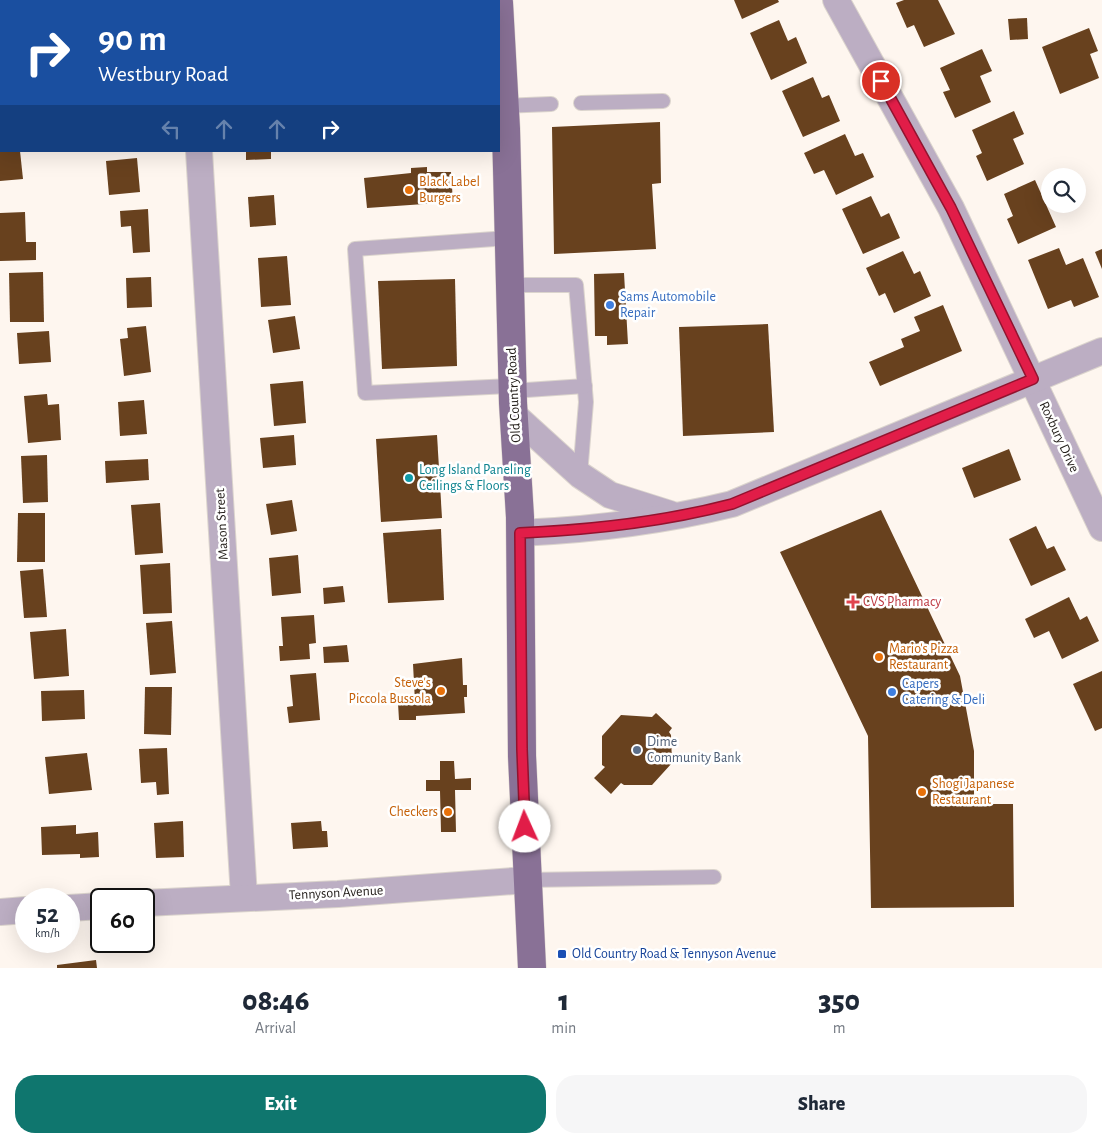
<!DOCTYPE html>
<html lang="en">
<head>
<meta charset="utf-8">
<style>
	body { margin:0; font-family:"Alegreya Sans",sans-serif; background:#f6f6f7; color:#1f2937; height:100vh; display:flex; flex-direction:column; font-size:19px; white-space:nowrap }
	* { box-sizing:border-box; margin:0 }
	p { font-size:16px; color:#747a83 }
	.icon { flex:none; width:28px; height:28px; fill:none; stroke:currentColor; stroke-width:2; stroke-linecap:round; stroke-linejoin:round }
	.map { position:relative; height:968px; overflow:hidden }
	.sheet { display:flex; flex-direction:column; background:#fff; flex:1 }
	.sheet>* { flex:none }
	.top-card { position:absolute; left:0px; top:0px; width:500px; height:152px; box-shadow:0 5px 20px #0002; background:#1a4fa0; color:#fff; overflow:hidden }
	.fabs { position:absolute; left:1041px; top:168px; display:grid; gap:10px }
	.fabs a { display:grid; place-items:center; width:45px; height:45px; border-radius:50%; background:#fff; box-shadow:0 5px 20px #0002; font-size:25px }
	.speed { position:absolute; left:15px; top:888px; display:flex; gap:10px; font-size:25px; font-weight:700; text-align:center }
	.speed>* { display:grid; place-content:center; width:65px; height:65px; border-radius:50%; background:#fff; box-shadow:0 5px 20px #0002; line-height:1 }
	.speed small { font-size:12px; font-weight:400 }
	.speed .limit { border:2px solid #111; border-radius:8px; background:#fff; color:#111 }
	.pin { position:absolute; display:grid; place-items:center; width:42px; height:42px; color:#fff; margin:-21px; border:2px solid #fff; border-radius:50%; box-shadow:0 1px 5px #0007 }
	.me { position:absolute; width:55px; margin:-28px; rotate:358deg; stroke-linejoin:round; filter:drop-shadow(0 0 4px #0008) }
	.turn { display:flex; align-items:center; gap:18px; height:105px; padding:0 15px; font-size:22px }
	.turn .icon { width:65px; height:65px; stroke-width:2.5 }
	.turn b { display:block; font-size:35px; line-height:42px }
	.lanes { display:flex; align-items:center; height:48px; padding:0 15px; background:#0003; justify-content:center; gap:25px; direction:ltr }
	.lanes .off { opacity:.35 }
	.eta { display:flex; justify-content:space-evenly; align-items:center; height:85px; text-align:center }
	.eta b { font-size:30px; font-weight:800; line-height:35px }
	.primary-button { display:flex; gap:10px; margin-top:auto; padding:10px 15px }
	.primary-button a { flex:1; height:58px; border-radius:20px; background:#0f766e; color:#fff; font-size:20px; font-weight:800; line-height:58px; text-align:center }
	.primary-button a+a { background:#f6f6f7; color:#1f2937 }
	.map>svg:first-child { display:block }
</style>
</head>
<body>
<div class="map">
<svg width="1102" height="968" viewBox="0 0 1102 968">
	<rect width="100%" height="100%" fill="#fef6ef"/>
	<!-- building -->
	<g fill="#68411e">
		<path d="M734,0H778L779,2L742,19Z"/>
		<path d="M904,0H938L955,34L924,47L914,25L907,28L896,3Z"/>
		<path d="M1027,18L1028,39L1010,40L1008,19Z"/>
		<path d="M779,20L788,41L796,37L807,63L771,80L750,33Z"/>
		<path d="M1089,28L1098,51L1090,54L1099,78L1060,94L1042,47Z"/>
		<path d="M982,49L992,71L980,76L991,102L955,118L943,92L950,90L940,68Z"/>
		<path d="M813,77L822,98L829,95L840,121L803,137L782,91Z"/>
		<path d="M1014,111L1024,134L1013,139L1024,164L987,181L976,156L982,153L972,130Z"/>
		<path d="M660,122L661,183L652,184L656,249L554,254L552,127Z"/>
		<path d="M845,134L855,156L863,153L874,177L836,195L824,170L814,174L804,153Z"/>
		<path d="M0,151H20L23,179L0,181Z"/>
		<path d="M246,151H271V159L246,160Z"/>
		<path d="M137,158L140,192L109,195L106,161Z"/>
		<path d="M427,167V172H451L453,202L367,208L364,178L411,173V168Z"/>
		<path d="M1035,180L1056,227L1018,244L1007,219L1013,216L1004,194Z"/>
		<path d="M274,195L276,225L250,227L248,197Z"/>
		<path d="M871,196L881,217L889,213L900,238L863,254L842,209Z"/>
		<path d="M148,209L150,252L133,253L131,226L121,227L120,211Z"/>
		<path d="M25,212L26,242H36V260L0,261V213Z"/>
		<path d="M1059,248L1066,265L1083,258L1099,297L1074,307L1071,300L1048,309L1028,260Z"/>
		<path d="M1102,249V269L1095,252Z"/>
		<path d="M903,251L914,274L920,271L931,296L894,313L885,293L879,296L866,268Z"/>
		<path d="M287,256L291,305L261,307L258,258Z"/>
		<path d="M43,272L44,322H10L9,273Z"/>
		<path d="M624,273L628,344L607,345V336H595L594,274Z"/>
		<path d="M151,277L152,307L127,308L126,278Z"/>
		<path d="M455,279L457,366L382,369L378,281Z"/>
		<path d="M943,305L962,351L880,386L869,362L904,347L901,339L920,331L914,317Z"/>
		<path d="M295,316L300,349L273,353L268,320Z"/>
		<path d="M768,324L774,432L683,436L679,327Z"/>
		<path d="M146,326L151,372L124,376L120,339L128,338L127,328Z"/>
		<path d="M49,331L51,362L19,364L17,333Z"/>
		<path d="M303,381L306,423L274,426L270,384Z"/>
		<path d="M47,394L48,405L59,404L61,440L28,443L24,396Z"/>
		<path d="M144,400L147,434L120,436L118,402Z"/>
		<path d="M294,435L296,465L263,468L260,438Z"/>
		<path d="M437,435L442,518L381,522L376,439Z"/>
		<path d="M1009,449L1021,480L974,498L962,468Z"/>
		<path d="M47,455L48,502L23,503L21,456Z"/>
		<path d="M148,459L149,480L106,483L105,461Z"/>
		<path d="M292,500L297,531L271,535L266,504Z"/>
		<path d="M160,503L163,553L135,555L131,505Z"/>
		<path d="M881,510L960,676L974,751V804H1013L1014,907L871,908L868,736L780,552Z"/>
		<path d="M18,513H45V562H17Z"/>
		<path d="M1036,526L1047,549L1054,546L1066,570L1031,586L1009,539Z"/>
		<path d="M441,529L444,600L388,603L383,533Z"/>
		<path d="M298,555L301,593L272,596L269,558Z"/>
		<path d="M170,563L172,613L143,614L140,565Z"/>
		<path d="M43,569L47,617L24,618L20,571Z"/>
		<path d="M343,586L345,602L324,604L323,588Z"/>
		<path d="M1069,597L1080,620L1087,616L1099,641L1062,659L1049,631L1034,638L1025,619Z"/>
		<path d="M314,615L316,643L309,644L310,659L280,661L279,646H283L281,617Z"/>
		<path d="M172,621L176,673L150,675L146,623Z"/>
		<path d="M66,629L69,676L34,679L30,632Z"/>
		<path d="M347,645L349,662L324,663L323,647Z"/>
		<path d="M462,658L463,685H467V697H464L465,713L416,716V720H399L398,703L415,702L413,664Z"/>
		<path d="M1102,671V728L1095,731L1073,684Z"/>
		<path d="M316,673L320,720L289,723L287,707L293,706L290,675Z"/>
		<path d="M145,687H172L171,735L144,734Z"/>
		<path d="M84,690L85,719L42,721L41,691Z"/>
		<path d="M656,713L672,728L669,732L671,735L672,763L652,785H624L621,783L611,794L594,778L605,767L602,765V736L621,715L652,717Z"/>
		<path d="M167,748L169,794L157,795L156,782L141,783L139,749Z"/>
		<path d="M87,753L92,790L49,794L45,757Z"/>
		<path d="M440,761H454L455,779L471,778V790H455L456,832H441L440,791H426V780H440Z"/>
		<path d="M183,821L184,857L156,858L154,823Z"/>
		<path d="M321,821L322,831H327L328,847L293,849L291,823Z"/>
		<path d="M76,825V834L98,832L99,857L80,858V854L42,855L41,827Z"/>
		<path d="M96,960L97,968H57V965Z"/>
	</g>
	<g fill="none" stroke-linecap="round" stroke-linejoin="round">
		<!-- service casing -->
		<g stroke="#dbd4cd" stroke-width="16">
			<g id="service">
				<path d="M581,103L663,101"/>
				<path d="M504,106L551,104"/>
				<path d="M508,238L355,249L365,393L512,386"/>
				<path d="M509,285H576L586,402L580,475"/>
				<path d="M512,391L585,386"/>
				<path d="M527,880L714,877"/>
			</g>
		</g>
		<!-- minor casing -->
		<g stroke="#dbd4cd" stroke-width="28">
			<g id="minor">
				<path d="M836,0L951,208L1102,528"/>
				<path d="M94,1L115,0"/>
				<path d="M0,7H1"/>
				<path d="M199,151L244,897"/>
				<path d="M514,415L580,475L610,495L670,514"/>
				<path d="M520,533C591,530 663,521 732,504L1102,351"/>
				<path d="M144,903L338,894L527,880"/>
				<path d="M69,908L101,906"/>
				<path d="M0,912L26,910"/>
			</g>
		</g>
		<!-- primary casing -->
		<g stroke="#dbd4cd" stroke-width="29">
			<path id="primary" d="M499,3L506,129L513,403L520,517L522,756L532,968"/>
		</g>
		<!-- service -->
		<use href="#service" stroke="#bcaec3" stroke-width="14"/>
		<!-- minor -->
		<use href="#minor" stroke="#bcaec3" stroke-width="26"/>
		<!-- primary -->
		<use href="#primary" stroke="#897196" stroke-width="28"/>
	</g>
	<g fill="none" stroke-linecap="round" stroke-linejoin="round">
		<!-- route casing -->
		<g stroke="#92132f" stroke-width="12">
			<path id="route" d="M525,827L522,749L520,533C591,530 663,522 732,504L1033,379L951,208L881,81"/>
		</g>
		<!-- route -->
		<use href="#route" stroke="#e11d48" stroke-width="9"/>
	</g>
	<!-- markers -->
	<g fill="#e8710a" stroke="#fff" stroke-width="2">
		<circle cx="409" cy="190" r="5"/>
		<circle cx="879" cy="657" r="5"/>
		<circle cx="441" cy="691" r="5"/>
		<circle cx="922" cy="792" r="5"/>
		<circle cx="448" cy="812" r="5"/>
	</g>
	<g fill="#3f7fe0" stroke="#fff" stroke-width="2">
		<circle cx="610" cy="305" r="5"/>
		<circle cx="892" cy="692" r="5"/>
	</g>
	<circle fill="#0f9aa8" stroke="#fff" stroke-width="2" cx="409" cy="478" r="5"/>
	<path fill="#e0444e" stroke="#fff" stroke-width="2" d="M850.5 594.5h5v5h5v5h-5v5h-5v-5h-5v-5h5z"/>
	<circle fill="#5c6f8a" stroke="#fff" stroke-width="2" cx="637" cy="750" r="5"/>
	<rect fill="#1a4fb4" stroke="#fff" stroke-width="2" x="557" y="949" width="10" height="10" rx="2.5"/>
	<g text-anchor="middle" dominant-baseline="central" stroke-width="5" stroke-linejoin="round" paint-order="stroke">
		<!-- food labels -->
		<g font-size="14" fill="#c56008" stroke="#fff" text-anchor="start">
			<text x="419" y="182">Black Label<tspan x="419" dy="16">Burgers</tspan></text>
			<text x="889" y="649">Mario's Pizza<tspan x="889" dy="16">Restaurant</tspan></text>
			<text x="431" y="683" text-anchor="end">Steve's<tspan x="431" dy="16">Piccola Bussola</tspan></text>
			<text x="932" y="784">Shogi Japanese<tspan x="932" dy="16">Restaurant</tspan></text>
			<text x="438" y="812" text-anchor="end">Checkers</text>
		</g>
		<!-- shop labels -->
		<g font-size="14" fill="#366cbe" stroke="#fff" text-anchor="start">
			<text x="620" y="297">Sams Automobile<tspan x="620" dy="16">Repair</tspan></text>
			<text x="902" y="684">Capers<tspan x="902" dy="16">Catering &amp; Deli</tspan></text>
		</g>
		<!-- street labels -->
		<g font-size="14" fill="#25201c" stroke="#fff">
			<text transform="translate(514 395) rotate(-93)">Old Country Road</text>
			<text transform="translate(1059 437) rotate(65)">Roxbury Drive</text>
			<text transform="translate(222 524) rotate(-93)">Mason Street</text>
			<text transform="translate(336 893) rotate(-3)">Tennyson Avenue</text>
		</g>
		<!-- culture labels -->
		<g font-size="14" fill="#0d838f" stroke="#fff" text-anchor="start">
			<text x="419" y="470">Long Island Paneling<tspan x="419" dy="16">Ceilings &amp; Floors</tspan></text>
		</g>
		<!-- health labels -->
		<g font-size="14" fill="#be3a42" stroke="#fff" text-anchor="start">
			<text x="863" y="602">CVS Pharmacy</text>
		</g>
		<!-- service labels -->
		<g font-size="14" fill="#4e5e75" stroke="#fff" text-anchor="start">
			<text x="647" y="742">Dime<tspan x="647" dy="16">Community Bank</tspan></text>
		</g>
		<!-- transit labels -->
		<g font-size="14" fill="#164399" stroke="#fff" text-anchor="start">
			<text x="572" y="954">Old Country Road &amp; Tennyson Avenue</text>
		</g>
	</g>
</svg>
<div class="fabs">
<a><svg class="icon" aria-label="search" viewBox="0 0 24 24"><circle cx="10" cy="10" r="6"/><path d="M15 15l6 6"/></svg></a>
</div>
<div class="speed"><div>52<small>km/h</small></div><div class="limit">60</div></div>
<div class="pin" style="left:881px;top:81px;background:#d93025"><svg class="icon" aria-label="arrive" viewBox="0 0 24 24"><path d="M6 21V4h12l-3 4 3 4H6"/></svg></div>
<svg class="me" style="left:525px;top:827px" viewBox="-20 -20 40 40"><circle r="19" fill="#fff"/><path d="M0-13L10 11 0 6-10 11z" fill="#e11d48"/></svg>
<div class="top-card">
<div class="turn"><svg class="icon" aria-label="right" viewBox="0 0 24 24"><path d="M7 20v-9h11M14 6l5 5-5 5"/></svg><div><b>90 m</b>Westbury Road</div></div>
<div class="lanes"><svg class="icon off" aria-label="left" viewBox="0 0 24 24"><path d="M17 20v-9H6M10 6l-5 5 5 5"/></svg><svg class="icon off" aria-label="ahead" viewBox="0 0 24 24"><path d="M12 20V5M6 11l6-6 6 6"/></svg><svg class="icon off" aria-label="ahead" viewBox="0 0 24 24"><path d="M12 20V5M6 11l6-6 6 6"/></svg><svg class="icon" aria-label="right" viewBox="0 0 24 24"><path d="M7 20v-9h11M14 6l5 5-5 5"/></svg></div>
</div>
</div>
<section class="sheet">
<div class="eta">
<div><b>08:46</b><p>Arrival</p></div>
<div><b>1</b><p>min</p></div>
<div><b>350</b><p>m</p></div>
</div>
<div class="primary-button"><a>Exit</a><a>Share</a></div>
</section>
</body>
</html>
